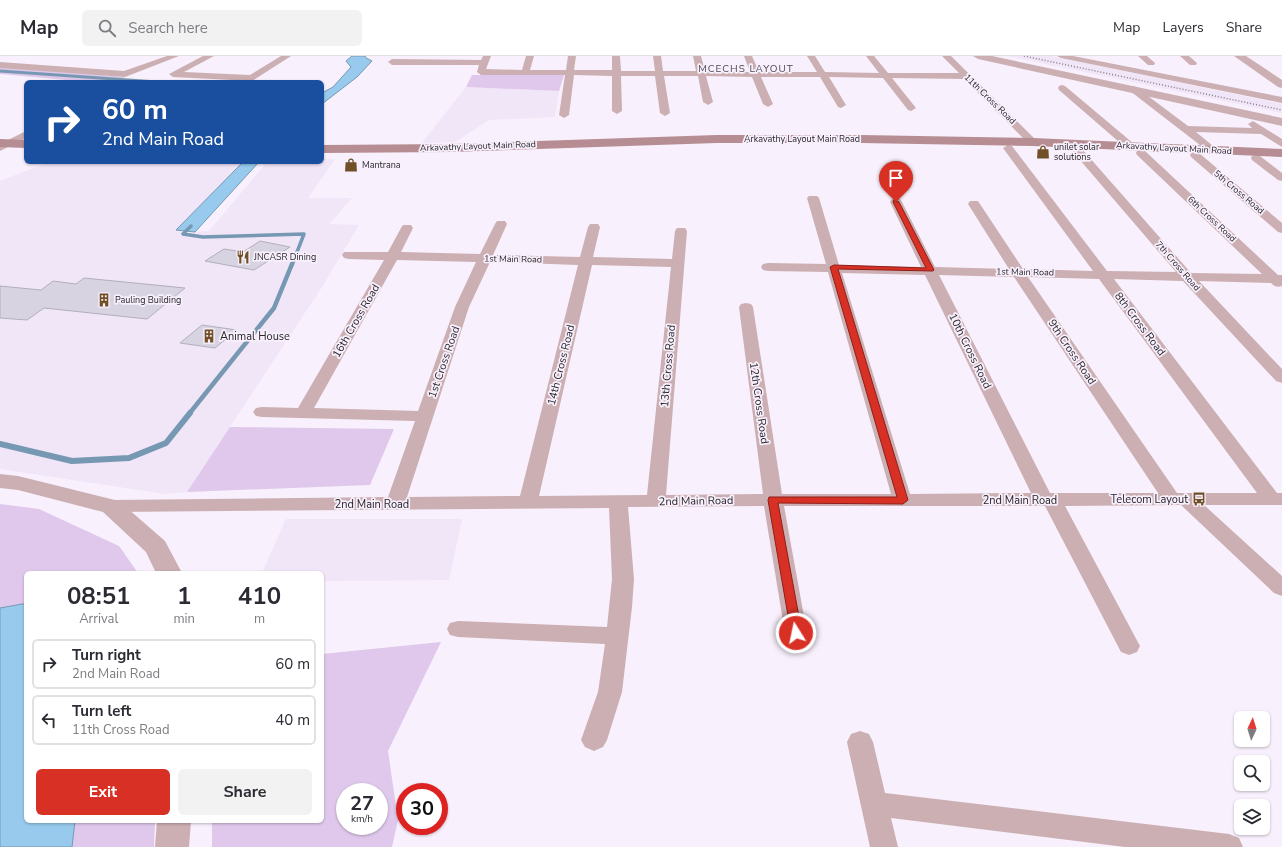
<!DOCTYPE html>
<html lang="en">
<head>
<meta charset="utf-8">
<style>
	body { margin:0; font-family:"Nunito Sans",sans-serif; background:#f2f2f3; color:#2b2b33; height:100vh; display:flex; flex-direction:column; font-size:15px; white-space:nowrap }
	* { box-sizing:border-box; margin:0 }
	p { font-size:13px; color:#7c7c81 }
	.icon { flex:none; width:22px; height:22px; fill:none; stroke:currentColor; stroke-width:2; stroke-linecap:round; stroke-linejoin:round }
	.map { position:relative; flex:1; overflow:hidden }
	.panel { position:absolute; left:24px; top:515px; width:300px; height:252px; display:flex; flex-direction:column; background:#fff; border-radius:6px; box-shadow:0 1px 3px #0004 }
	.panel>* { flex:none }
	.guide { position:absolute; left:24px; top:24px; width:300px; height:84px; border-radius:6px; box-shadow:0 1px 3px #0004; background:#1a4fa0; color:#fff; overflow:hidden }
	.needle { width:26px; rotate:4deg }
	.buttons { position:absolute; left:1234px; top:655px; display:grid; gap:8px }
	.buttons a { display:grid; place-items:center; width:36px; height:36px; border-radius:6px; background:#fff; box-shadow:0 1px 3px #0004; font-size:20px }
	.speed { position:absolute; left:336px; top:727px; display:flex; gap:8px; font-size:20px; font-weight:700; text-align:center }
	.speed>* { display:grid; place-content:center; width:52px; height:52px; border-radius:50%; background:#fff; box-shadow:0 1px 3px #0004; line-height:1 }
	.speed small { font-size:10px; font-weight:400 }
	.speed .limit { border:6px solid #d22; background:#fff; color:#111 }
	.pin { position:absolute; display:grid; place-items:center; width:34px; height:34px; color:#fff; margin:-41px -17px; border-radius:50% 50% 50% 0; rotate:-45deg; box-shadow:0 0 4px #0007 }
	.pin .icon { rotate:45deg }
	.me { position:absolute; width:44px; margin:-22px; rotate:350deg; stroke-linejoin:round; filter:drop-shadow(0 0 3px #0008) }
	.turn { display:flex; align-items:center; gap:14px; height:84px; padding:0 12px; font-size:18px }
	.turn .icon { width:52px; height:52px; stroke-width:2.5 }
	.turn b { display:block; font-size:28px; line-height:34px }
	.eta { display:flex; justify-content:space-evenly; align-items:center; height:68px; text-align:center }
	.eta b { font-size:24px; font-weight:700; line-height:28px }
	.action { display:flex; gap:8px; margin-top:auto; padding:8px 12px }
	.action a { flex:1; height:46px; border-radius:6px; background:#d93025; color:#fff; font-size:16px; font-weight:700; line-height:46px; text-align:center }
	.action a+a { background:#f2f2f3; color:#2b2b33 }
	ul { padding:0; list-style:none }
	li { display:flex; align-items:center; gap:12px; height:50px; margin:0 8px 6px; padding:0 4px; border:2px solid #e1e1e2; border-radius:6px }
	li div { flex:1 }
	li b { display:block; font-size:15px }
	li em { font-style:normal }
	header { display:flex; align-items:center; gap:24px; box-sizing:border-box; height:56px; padding:0 20px; background:#fff; border-bottom:1px solid #e1e1e2 }
	header strong { font-size:19px }
	nav { display:flex; gap:22px; margin-inline-start:auto; font-size:14px }
	.search { width:280px; height:36px; background:#f2f2f3; display:flex; align-items:center; gap:10px; box-sizing:border-box; padding:0 14px; border-radius:6px; color:#7c7c81; font-size:15px }
	.map>svg:first-child { display:block }
</style>
</head>
<body>
<header>
<strong>Map</strong>
<div class="search"><svg class="icon" aria-label="search" viewBox="0 0 24 24"><circle cx="10" cy="10" r="6"/><path d="M15 15l6 6"/></svg>Search here</div>
<nav><a>Map</a><a>Layers</a><a>Share</a></nav>
</header>
<div class="map">
<svg width="1282" height="791" viewBox="0 0 1282 791">
	<rect width="100%" height="100%" fill="#f8f0fc"/>
	<!-- built -->
	<g fill="#f1e5f8">
		<path d="M1008,0H1051L1282,48V57Z"/>
		<path d="M466,31L559,35L555,61L489,64L455,86L422,87Z"/>
		<path d="M322,103H335L308,142H352L329,168L359,169L322,231L187,436L165,438L0,413V125L49,106H243L177,174L195,176L209,175L267,106H322Z"/>
		<path d="M286,463H462L449,524L322,525V517H262Z"/>
	</g>
	<!-- green -->
	<g fill="#dfc8eb" fill-rule="evenodd">
		<path d="M0,10L125,21L113,26H89L0,18Z"/>
		<path d="M472,19H564L559,35L466,31Z"/>
		<path d="M230,371L394,373L370,429L187,436Z"/>
		<path d="M0,448L39,453L119,490L138,517H26V548L0,552Z"/>
		<path d="M441,586L388,695L398,764L392,791H212V765H322V598ZM345,736H379V770H345Z"/>
		<path d="M75,765H155L154,791H72Z"/>
	</g>
	<!-- water -->
	<g fill="#97caed" stroke="#7698b2">
		<path d="M352,0H365L366,2L372,5L357,21L322,48V37L333,31L351,11L346,5Z"/>
		<path d="M243,106H259L195,176L176,174Z"/>
		<path d="M22,548H26V765H75L72,791H0V552Z"/>
	</g>
	<g fill="none" stroke-linecap="round" stroke-linejoin="round">
		<!-- stream-far3 -->
		<path stroke="#7698b2" stroke-width="3" d="M0,15L157,26"/>
		<!-- stream-far2 -->
		<path stroke="#7698b2" stroke-width="3.5" d="M191,170L183,178L203,181L304,178L292,209"/>
		<!-- stream-far1 -->
		<path stroke="#7698b2" stroke-width="4.5" d="M189,358L274,252L292,208"/>
		<!-- stream -->
		<path stroke="#7698b2" stroke-width="6" d="M0,388L72,405L129,402L166,387L190,357"/>
	</g>
	<!-- building -->
	<g fill="#d7d3e0" stroke="#b2afbb">
		<path d="M260,185L290,191L254,214L205,205L224,193L243,196Z"/>
		<path d="M84,222L185,232L147,263L44,252L27,264L0,262V230L41,234L53,225L76,228Z"/>
		<path d="M202,269L237,274L215,292L180,287Z"/>
	</g>
	<g fill="none" stroke-linecap="round" stroke-linejoin="round">
		<!-- minor -->
		<g fill="#cbafb2" fill-rule="evenodd">
			<path d="M167,0H179L125,21L0,12V6L124,15Z"/>
			<path d="M203,0H214L184,16L250,19L281,0H291L252,25L173,21L169,18Z"/>
			<path d="M483,0H491L486,13L522,14L526,0H534L530,14H566L568,0H576L574,14H612V0H620L621,15H655L653,0H661L663,15H696L693,0H701L705,15L750,16L744,0H752L759,16H817L807,0H815L825,16L879,17L866,0H874L888,17H959L942,0H951L1038,86L1033,89L1029,88L964,23L892,22L916,52L911,55L908,54L883,22L829,21L846,49L841,52L838,51L820,21H761L773,48L768,51L763,48L752,21L706,20L713,46L708,49L703,46L698,20H664L670,57L665,60L660,57L655,20H621L622,55L617,58L612,55V20L574,19L569,59L564,62L559,59L565,19H481L477,16L479,9H392L388,6L392,3L481,4Z"/>
			<path d="M1057,0H1073L1282,41V47L1061,2Z"/>
			<path d="M1138,0H1147L1155,7L1154,9H1148Z"/>
			<path d="M1180,0H1189L1197,7L1196,9H1190Z"/>
			<path d="M1062,29L1065,30L1134,88L1135,90L1134,92H1126L1059,34L1058,32L1059,30Z"/>
			<path d="M1133,30L1136,31L1188,70L1252,72L1248,68L1253,65L1282,83V91L1261,78L1196,76L1218,94L1217,96H1209L1130,35L1128,33L1130,31Z"/>
			<path d="M26,75V82L0,95V88Z"/>
			<path d="M1008,89L1012,90L1107,215L1176,216L1074,97L1073,95L1074,93H1082L1191,217L1262,218L1137,99L1136,97L1137,95H1145L1278,219H1282V230C1277,232 1274,230 1271,227L1199,225L1282,313V327L1276,325L1183,225L1114,223L1277,437H1282V449H1204L1282,520V540L1274,537L1181,449L1065,450L1140,590L1137,596L1129,599L1121,596L1045,450H784L807,577L804,583L796,585L788,583L785,577L764,450L628,451L634,523L632,551L622,636L607,684L603,691L594,695L585,691L581,684L598,636L605,588L458,581L450,579L447,573L450,567L458,565L607,571L612,523L609,452L111,456L104,454L101,450L104,446L111,444L388,441L415,365L262,361L256,360L253,356L256,352L262,351L298,352L384,204L349,203L344,202L342,199L344,196H388L401,172L403,169H411L413,172L401,196L480,198L495,168L497,165H505L507,168L493,199L580,201L588,171L590,168H598L600,171L593,201L672,203L675,175L677,172H685L687,175L666,439L763,438L739,251L741,248L746,247L751,248L753,251L782,438H891L828,216L768,215L763,214L761,211L763,208L768,207L826,208L807,142L809,140H817L819,142L839,209L921,211L890,146L892,143H900L902,146L935,211L1009,213L968,148L970,145H978L1023,213L1093,215L1003,92ZM397,204L476,206L455,251L418,355L314,352ZM490,206L578,209L520,440L407,441L469,251ZM592,209L671,211L647,439L539,440ZM842,217L925,219L1031,437L910,438ZM939,219L1014,221L1158,437H1050ZM1028,221L1099,223L1257,437H1177Z"/>
			<path d="M1195,96L1199,97L1282,167V177L1278,176L1191,101L1190,99L1191,97Z"/>
			<path d="M1256,99L1260,100L1282,117V125L1278,124L1252,104L1251,102L1252,100Z"/>
			<path d="M860,675L869,678L873,686L885,737L1229,778L1239,782L1243,791H1125L891,762L898,791H870L847,686L851,678Z"/>
		</g>
		<!-- tertiary -->
		<g fill="#cbafb2" fill-rule="evenodd">
			<path d="M973,0H992L1282,62V70L978,3Z"/>
			<path d="M1234,0H1246L1282,24V32L1278,31Z"/>
			<path d="M0,418L18,420L119,445L165,485L182,517H156L146,496L103,456L18,434L0,432Z"/>
			<path d="M157,765H191L189,791H155Z"/>
		</g>
		<!-- secondary -->
		<g fill="#b68d93" fill-rule="evenodd">
			<path d="M717,79H861L1033,82L1282,93V101L1033,90L861,87H717L452,96L322,97V89L452,88Z"/>
			<path d="M0,83L26,84V92L0,91Z"/>
		</g>
		<!-- rail -->
		<path stroke="#868189" stroke-width="1.5" stroke-dasharray="1 2" stroke-linecap="butt" d="M1024,0L1282,54"/>
	</g>
	<!-- route -->
	<path fill="#d93025" stroke="#8d1f18" d="M894,144L899,146L934,214L933,215L838,213L908,444L903,448L778,447L802,577L800,580L796,581L792,580L791,577L768,444L769,441H897L830,211L834,209L926,212L893,146Z"/>
	<!-- icons -->
	<defs>
		<g id="shop-bare" transform="scale(1.08)"><path d="M-5-2.5h2.3a2.7 3.5 0 0 1 5.4 0H5L5.5 6h-11ZM-1.5-2.5h3a1.5 2.3 0 0 0-3 0Z" fill="#715027" stroke="#f8f0fc" stroke-width="2.5" paint-order="stroke"/></g>
		<g id="restaurant-bare" transform="scale(1.08)"><path d="M-5-6h1v4h1v-4h1v4h1v-4h1v5L-1.5 .5V6h-2V.5L-5-1ZM5-6V6H3V1.5H1.5Q1.5-4 5-6Z" fill="#715027" stroke="#f8f0fc" stroke-width="2.5" paint-order="stroke"/></g>
		<g id="building-bare" transform="scale(1.08)"><path d="M-4-6H4V6H1V3H-1V6H-4ZM-2.5-4.3h1.7v1.8h-1.7ZM.8-4.3h1.7v1.8H.8ZM-2.5-1h1.7V.8h-1.7ZM.8-1h1.7V.8H.8Z" fill="#715027" stroke="#f8f0fc" stroke-width="2.5" paint-order="stroke"/></g>
		<g id="bus-bare" transform="scale(1.08)"><path d="M-5-6H5V4H4V6H2V4H-2V6H-4V4H-5ZM-3.5-4V0h7V-4ZM-3.5 1.2v1.5H-2V1.2ZM2 1.2v1.5H3.5V1.2Z" fill="#715027" stroke="#f8f0fc" stroke-width="2.5" paint-order="stroke"/></g>
	</defs>
	<g fill-rule="evenodd">
		<use href="#shop-bare" x="1043" y="96"/>
		<use href="#shop-bare" x="351" y="109"/>
		<use href="#restaurant-bare" x="243" y="201"/>
		<use href="#building-bare" x="104" y="244"/>
		<use href="#building-bare" x="209" y="280"/>
		<use href="#bus-bare" x="1199" y="443"/>
	</g>
	<g text-anchor="middle" dominant-baseline="central" stroke-width="3.5" stroke-linejoin="round" paint-order="stroke">
		<!-- far-street labels -->
		<g font-size="9" fill="#28252a" stroke="#f8f0fc">
			<text transform="translate(990 43) rotate(44)">11th Cross Road</text>
			<text x="802" y="83">Arkavathy Layout Main Road</text>
			<text transform="translate(478 90) rotate(-2)">Arkavathy Layout Main Road</text>
			<text transform="translate(1174 92) rotate(3)">Arkavathy Layout Main Road</text>
			<text transform="translate(1239 136) rotate(40)">5th Cross Road</text>
			<text transform="translate(1212 163) rotate(43)">6th Cross Road</text>
			<text transform="translate(513 203) rotate(1)">1st Main Road</text>
			<text transform="translate(1178 210) rotate(49)">7th Cross Road</text>
			<text transform="translate(1025 216) rotate(1)">1st Main Road</text>
		</g>
		<!-- far-poi labels -->
		<g font-size="9" fill="#28252a" stroke="#f8f0fc" text-anchor="start">
			<text x="1054" y="91">unilet solar<tspan x="1054" dy="10">solutions</tspan></text>
			<text x="362" y="109">Mantrana</text>
			<text x="254" y="201">JNCASR Dining</text>
			<text x="115" y="244">Pauling Building</text>
		</g>
		<!-- far-neighbourhood labels -->
		<g font-size="10" letter-spacing="1" fill="#4d4650" stroke="#f8f0fc">
			<text x="746" y="13">MCECHS LAYOUT</text>
		</g>
		<!-- street labels -->
		<g font-size="11" fill="#28252a" stroke="#f8f0fc">
			<text transform="translate(356 265) rotate(-60)">16th Cross Road</text>
			<text transform="translate(1140 268) rotate(53)">8th Cross Road</text>
			<text transform="translate(970 295) rotate(64)">10th Cross Road</text>
			<text transform="translate(1072 296) rotate(56)">9th Cross Road</text>
			<text transform="translate(444 306) rotate(-71)">1st Cross Road</text>
			<text transform="translate(561 309) rotate(-76)">14th Cross Road</text>
			<text transform="translate(668 310) rotate(-85)">13th Cross Road</text>
			<text transform="translate(759 347) rotate(82)">12th Cross Road</text>
			<text x="1020" y="444">2nd Main Road</text>
			<text transform="translate(696 445) rotate(-1)">2nd Main Road</text>
			<text x="372" y="448">2nd Main Road</text>
		</g>
		<!-- poi labels -->
		<g font-size="11" fill="#28252a" stroke="#f8f0fc" text-anchor="start">
			<text x="220" y="280">Animal House</text>
			<text x="1188" y="443" text-anchor="end">Telecom Layout</text>
		</g>
	</g>
</svg>
<div class="buttons">
<a><svg class="needle" viewBox="-14 -14 28 28"><path d="M0-13l5 13h-10z" fill="#e53935"/><path d="M0 13l5-13h-10z" fill="#7c7c81"/></svg></a>
<a><svg class="icon" aria-label="search" viewBox="0 0 24 24"><circle cx="10" cy="10" r="6"/><path d="M15 15l6 6"/></svg></a>
<a><svg class="icon" aria-label="layers" viewBox="0 0 24 24"><path d="M12 4l9 5-9 5-9-5zM3 14l9 5 9-5"/></svg></a>
</div>
<div class="speed"><div>27<small>km/h</small></div><div class="limit">30</div></div>
<div class="pin" style="left:896px;top:146px;background:#d93025"><svg class="icon" aria-label="arrive" viewBox="0 0 24 24"><path d="M6 21V4h12l-3 4 3 4H6"/></svg></div>
<svg class="me" style="left:796px;top:577px" viewBox="-20 -20 40 40"><circle r="17" fill="#d93025" stroke="#fff" stroke-width="3"/><path d="M0-11L8 9 0 5-8 9z" fill="#fff"/></svg>
<div class="guide">
<div class="turn"><svg class="icon" aria-label="right" viewBox="0 0 24 24"><path d="M7 20v-9h11M14 6l5 5-5 5"/></svg><div><b>60 m</b>2nd Main Road</div></div>
</div>
<section class="panel">
<div class="eta">
<div><b>08:51</b><p>Arrival</p></div>
<div><b>1</b><p>min</p></div>
<div><b>410</b><p>m</p></div>
</div>
<ul>
<li><svg class="icon" aria-label="right" viewBox="0 0 24 24"><path d="M7 20v-9h11M14 6l5 5-5 5"/></svg><div><b>Turn right</b><p>2nd Main Road</p></div><em>60 m</em></li>
<li><svg class="icon" aria-label="left" viewBox="0 0 24 24"><path d="M17 20v-9H6M10 6l-5 5 5 5"/></svg><div><b>Turn left</b><p>11th Cross Road</p></div><em>40 m</em></li>
</ul>
<div class="action"><a>Exit</a><a>Share</a></div>
</section>
</div>
</body>
</html>
